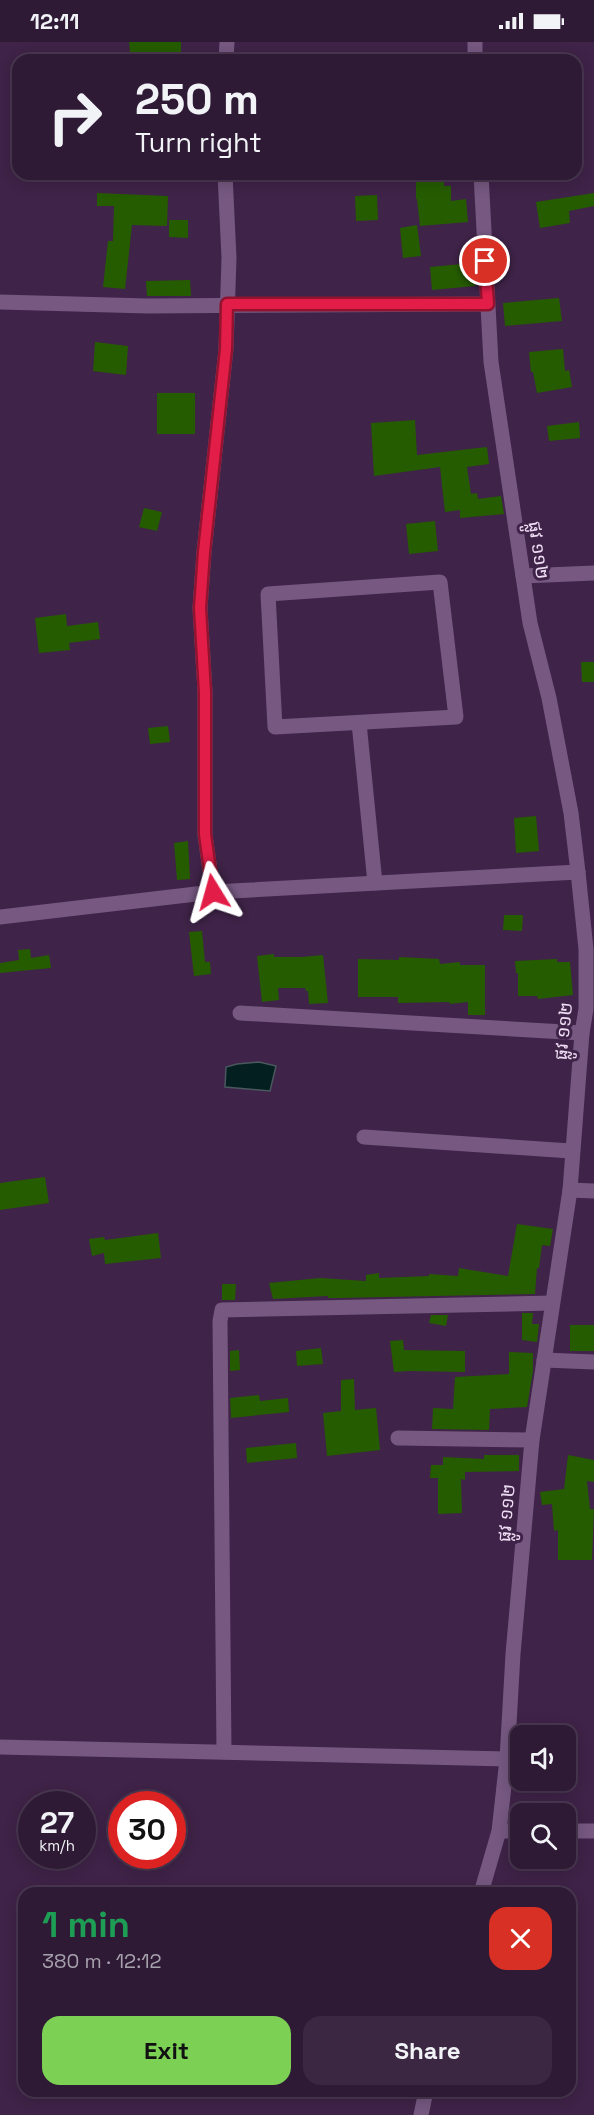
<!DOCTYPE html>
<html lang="en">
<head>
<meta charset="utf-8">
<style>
	body { margin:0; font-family:"Space Grotesk","Noto Sans Khmer",sans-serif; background:#3b2742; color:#f1f3f6; height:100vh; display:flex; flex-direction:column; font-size:22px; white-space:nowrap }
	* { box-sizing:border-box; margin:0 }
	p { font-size:20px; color:#a7a1ad }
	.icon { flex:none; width:33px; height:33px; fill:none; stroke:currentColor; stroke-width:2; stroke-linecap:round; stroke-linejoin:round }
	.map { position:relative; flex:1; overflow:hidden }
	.details { position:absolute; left:18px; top:1845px; width:558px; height:210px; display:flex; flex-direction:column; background:#2f1a36; border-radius:18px; box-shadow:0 3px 15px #0003,0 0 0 2px #4a3851 }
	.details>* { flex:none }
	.top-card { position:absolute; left:12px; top:12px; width:570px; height:126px; border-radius:18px; box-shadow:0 3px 15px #0003,0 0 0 2px #4a3851; background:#2f1a36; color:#f1f3f6; overflow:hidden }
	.tools { position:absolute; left:510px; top:1683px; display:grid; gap:12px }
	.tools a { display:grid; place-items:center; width:66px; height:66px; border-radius:12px; background:#2f1a36; box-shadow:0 3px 15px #0003,0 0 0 2px #4a3851; font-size:30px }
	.speed { position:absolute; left:18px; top:1749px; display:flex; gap:12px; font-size:30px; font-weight:700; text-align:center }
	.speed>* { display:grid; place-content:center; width:78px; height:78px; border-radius:50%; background:#2f1a36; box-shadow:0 3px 15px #0003,0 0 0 2px #4a3851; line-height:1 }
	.speed small { font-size:15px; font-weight:400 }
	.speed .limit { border:9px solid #d22; background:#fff; color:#111 }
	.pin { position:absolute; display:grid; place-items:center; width:51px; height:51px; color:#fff; margin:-26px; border:3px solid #fff; border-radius:50%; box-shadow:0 2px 6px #0007 }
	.me { position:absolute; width:66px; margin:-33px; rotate:352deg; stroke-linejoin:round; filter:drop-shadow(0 0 4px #0008) }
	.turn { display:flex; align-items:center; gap:21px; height:126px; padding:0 24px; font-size:27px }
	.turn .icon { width:78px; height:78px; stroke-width:2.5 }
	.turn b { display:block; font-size:42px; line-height:51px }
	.round { display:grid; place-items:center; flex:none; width:63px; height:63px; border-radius:18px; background:#3b2742 }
	.head { display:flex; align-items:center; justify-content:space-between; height:102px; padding:0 24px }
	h1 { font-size:36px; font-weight:700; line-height:45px; color:#1e9e55 }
	.action { display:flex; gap:12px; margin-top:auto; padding:12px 24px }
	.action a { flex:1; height:69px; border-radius:18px; background:#7cd154; color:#111; font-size:24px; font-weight:700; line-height:69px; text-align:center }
	.action a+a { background:#3b2742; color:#f1f3f6 }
	.status { display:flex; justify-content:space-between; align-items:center; height:42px; padding:0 30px; background:#2f1a36; direction:ltr }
	.status svg { height:16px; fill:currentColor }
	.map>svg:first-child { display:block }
</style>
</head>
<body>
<div class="status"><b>12:11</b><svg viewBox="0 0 49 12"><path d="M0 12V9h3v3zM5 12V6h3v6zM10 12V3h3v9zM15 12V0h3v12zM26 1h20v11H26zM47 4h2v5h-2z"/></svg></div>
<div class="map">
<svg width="594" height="2073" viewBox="0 0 594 2073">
	<rect width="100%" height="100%" fill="#3f2348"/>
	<!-- water -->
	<path fill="#041f1f" stroke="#4a585f" stroke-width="1.5" d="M259,1020L276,1024L270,1049L225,1045L226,1025L237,1022Z"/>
	<!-- building -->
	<g fill="#265c00">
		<path d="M129,0H181V18H131Z"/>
		<path d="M416,132H444V144H451V159L466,157L468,180L420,184L417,157H416Z"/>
		<path d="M97,151L168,154L167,184L132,183L125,247L103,245L108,199H113L114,164H97Z"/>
		<path d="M594,151V164L569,169L570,181L540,186L536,160Z"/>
		<path d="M377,153L378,178L356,179L355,154Z"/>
		<path d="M169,178H188V196L169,195Z"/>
		<path d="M417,183L421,214L403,216L400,186Z"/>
		<path d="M473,221L475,244L432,248L430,225Z"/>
		<path d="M190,238L191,254H147L146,239Z"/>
		<path d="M559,256L562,279L505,284L503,261Z"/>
		<path d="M95,300L128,304L126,333L93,329Z"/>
		<path d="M563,307L565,329L569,328L572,345L537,351L533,330H531L529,310Z"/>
		<rect x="157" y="351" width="38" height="41"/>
		<path d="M415,378L417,413L487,405L489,422L467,425L471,452L477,451L478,457L501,454L504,472L460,476V468L445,470L440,425L374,434L371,381Z"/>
		<path d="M579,380L580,396L549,399L547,384Z"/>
		<path d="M144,466L162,470L157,489L139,485Z"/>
		<path d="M435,479L438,509L409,512L406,482Z"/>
		<path d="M66,572L67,584L98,580L100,597L69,601L70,608L39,611L35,576Z"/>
		<path d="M581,620H594V640H582Z"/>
		<path d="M168,684L170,700L150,702L148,686Z"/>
		<path d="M536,774L539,809L516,811L514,776Z"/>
		<path d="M188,799L190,837L177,838L174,801Z"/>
		<path d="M504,873H523L522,889L503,888Z"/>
		<path d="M202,889L205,920H210L211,932L194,934L189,890Z"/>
		<path d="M30,907L31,916L49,913L51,926L0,931V921L19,918L18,908Z"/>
		<path d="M274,912V915H302L323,913L328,961L309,962L308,949H306L305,946H278L279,958L262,960L257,914Z"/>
		<path d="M399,915L439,917L440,922L460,920V923H485V973H468V960L450,962L449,960L398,961V955H358V917L399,918Z"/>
		<path d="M557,917V920H570L573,953L538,957L537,954H518V931H516L515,919Z"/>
		<path d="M45,1135L49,1161L0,1168V1141Z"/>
		<path d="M517,1182L553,1187L550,1204L542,1203L539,1226H537L535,1252L337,1256H328V1254L273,1257L269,1241L320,1236L366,1239V1233L379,1231V1236L429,1234V1232L458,1234L459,1226L508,1234Z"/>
		<path d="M158,1191L161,1216L105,1222L104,1211L92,1214L89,1197L104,1195L105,1198Z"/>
		<path d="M222,1242H236L235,1258H222Z"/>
		<path d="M522,1271H533L532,1282H539L537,1300L522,1298Z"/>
		<path d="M431,1273H448L446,1284L429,1281Z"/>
		<rect x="570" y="1283" width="24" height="26"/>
		<path d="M403,1298L404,1308L465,1309V1330L409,1329L394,1330L390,1299Z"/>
		<path d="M321,1306L323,1322L297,1324L296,1309Z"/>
		<path d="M239,1308L240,1328L230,1329V1309Z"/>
		<path d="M509,1310L533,1311V1329L527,1365L490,1367L489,1388L432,1387L433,1366L453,1367L455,1335L509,1332Z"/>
		<path d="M354,1337L355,1368L376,1366L380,1408L327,1414L323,1371L341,1369V1338Z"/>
		<path d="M259,1353L260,1359L288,1356L289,1370L231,1376L230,1356Z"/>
		<path d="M296,1401L297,1416L247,1421L246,1406Z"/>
		<path d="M484,1413H519V1429L465,1430V1438L461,1437L462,1471L438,1472V1436H430L431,1423H443V1415L484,1417Z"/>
		<path d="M568,1413L594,1418V1440L587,1439L590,1467H594L592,1518H558V1488L554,1489L552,1462L542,1463L540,1450L564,1447Z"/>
	</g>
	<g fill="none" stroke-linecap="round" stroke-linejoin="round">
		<!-- minor -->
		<g stroke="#765881" stroke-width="15">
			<path d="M226,18L227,0"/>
			<path d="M0,260L148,264L487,262"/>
			<path d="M523,534L594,531"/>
			<path d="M440,540L456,675L275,685L268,552Z"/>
			<path d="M359,681L375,841"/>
			<path d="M213,850L205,793V650L200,566L204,510L226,307L229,216L225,132"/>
			<path d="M0,875L213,850L578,830"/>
			<path d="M240,971L582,991"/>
			<path d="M364,1095L571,1109"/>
			<path d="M570,1148L594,1149"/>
			<path d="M544,1318L594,1320"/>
			<path d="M398,1396L532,1398"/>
			<path d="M0,1705L507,1717"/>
			<path d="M224,1710L220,1279L222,1268L552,1261"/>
			<path d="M499,1789H520"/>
			<path d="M566,1789H594"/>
		</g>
		<!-- tertiary -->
		<g stroke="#765881" stroke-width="15">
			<path d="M475,0V18"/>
			<path d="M481,132L491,320L530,581L549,656L571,771L578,830L586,907V967L582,991L570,1148L532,1398L513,1612L507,1717L499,1789L481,1851"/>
			<path d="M421,2073L426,2049"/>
		</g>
	</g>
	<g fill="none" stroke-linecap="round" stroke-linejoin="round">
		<!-- route casing -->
		<g stroke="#92132f" stroke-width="15">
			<path id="route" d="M213,850L205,792V650L200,566L204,510L226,307L227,262H488L485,219"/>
		</g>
		<!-- route -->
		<use href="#route" stroke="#e11d48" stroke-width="10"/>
	</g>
	<g text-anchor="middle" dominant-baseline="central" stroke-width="6" stroke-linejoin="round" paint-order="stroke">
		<!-- street labels -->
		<g font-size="18" fill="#eeddf4" stroke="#3f2348">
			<text transform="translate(539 508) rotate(82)">ផ្លូវ ១១២</text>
			<text transform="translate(563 989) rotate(-84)">ផ្លូវ ១១២</text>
			<text transform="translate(506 1471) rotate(-85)">ផ្លូវ ១១២</text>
		</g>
	</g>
</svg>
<div class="tools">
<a><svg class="icon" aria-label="sound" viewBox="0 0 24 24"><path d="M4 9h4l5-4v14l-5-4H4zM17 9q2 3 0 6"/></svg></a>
<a><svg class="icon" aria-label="search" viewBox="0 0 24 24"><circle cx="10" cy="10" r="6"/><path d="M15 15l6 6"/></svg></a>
</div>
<div class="speed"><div>27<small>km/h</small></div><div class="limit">30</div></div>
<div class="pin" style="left:485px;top:219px;background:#d93025"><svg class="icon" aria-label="arrive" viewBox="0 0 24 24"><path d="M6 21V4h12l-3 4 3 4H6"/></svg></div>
<svg class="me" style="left:213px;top:850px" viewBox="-20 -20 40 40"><path d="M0-17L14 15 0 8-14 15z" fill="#e11d48" stroke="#fff" stroke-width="4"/></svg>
<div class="top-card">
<div class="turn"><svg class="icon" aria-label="right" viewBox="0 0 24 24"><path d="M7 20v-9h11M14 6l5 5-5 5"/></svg><div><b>250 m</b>Turn right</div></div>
</div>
<section class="details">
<div class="head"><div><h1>1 min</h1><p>380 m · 12:12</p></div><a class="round" style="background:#d93025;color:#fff"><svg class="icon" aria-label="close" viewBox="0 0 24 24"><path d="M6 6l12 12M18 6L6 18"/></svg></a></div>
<div class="action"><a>Exit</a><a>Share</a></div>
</section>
</div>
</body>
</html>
